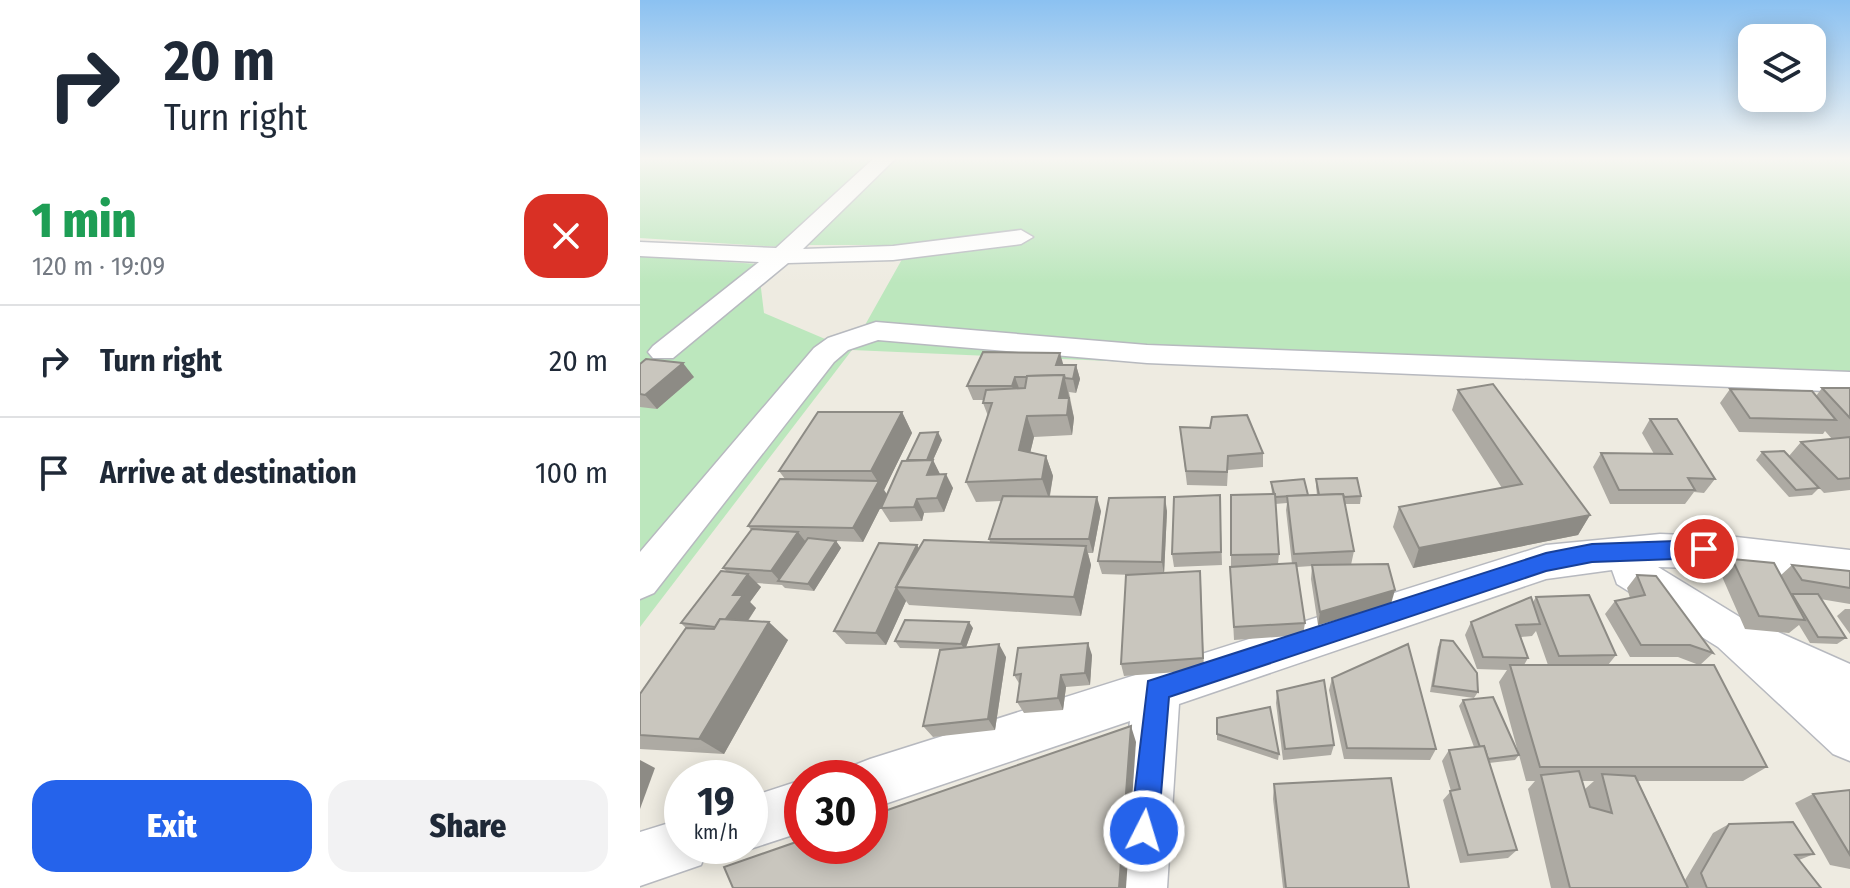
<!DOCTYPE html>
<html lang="en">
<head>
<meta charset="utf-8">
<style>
	body { margin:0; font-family:"Fira Sans Condensed",sans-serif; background:#f2f2f3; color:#1f2937; height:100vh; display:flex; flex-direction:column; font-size:30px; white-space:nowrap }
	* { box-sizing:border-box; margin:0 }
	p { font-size:26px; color:#747a83 }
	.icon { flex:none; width:44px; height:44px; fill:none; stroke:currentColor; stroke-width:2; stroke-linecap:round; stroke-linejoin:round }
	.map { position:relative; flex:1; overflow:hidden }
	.panel { display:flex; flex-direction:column; background:#fff; width:640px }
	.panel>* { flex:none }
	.guide { background:#fff; color:#1f2937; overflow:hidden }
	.fabs { position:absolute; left:1098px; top:24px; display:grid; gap:16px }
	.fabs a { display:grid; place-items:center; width:88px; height:88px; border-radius:16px; background:#fff; box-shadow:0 4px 20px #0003; font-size:40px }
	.speed { position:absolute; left:24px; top:760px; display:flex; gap:16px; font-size:40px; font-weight:700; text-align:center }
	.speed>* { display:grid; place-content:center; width:104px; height:104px; border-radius:50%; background:#fff; box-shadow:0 4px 20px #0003; line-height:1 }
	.speed small { font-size:20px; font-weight:400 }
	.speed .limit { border:12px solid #d22; background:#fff; color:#111 }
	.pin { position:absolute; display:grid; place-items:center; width:68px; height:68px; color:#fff; margin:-34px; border:4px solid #fff; border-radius:50%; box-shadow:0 2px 8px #0007 }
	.me { position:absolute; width:88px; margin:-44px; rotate:5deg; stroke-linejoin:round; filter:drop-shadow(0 0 6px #0008) }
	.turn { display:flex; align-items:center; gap:28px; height:168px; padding:0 32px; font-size:36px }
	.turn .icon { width:104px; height:104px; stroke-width:2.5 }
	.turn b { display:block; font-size:56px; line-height:68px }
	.round { display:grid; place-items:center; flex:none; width:84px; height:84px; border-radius:24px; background:#f2f2f3 }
	.headline { display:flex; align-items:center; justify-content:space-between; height:136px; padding:0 32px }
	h1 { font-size:48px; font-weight:800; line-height:60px; color:#1e9e55 }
	.action { display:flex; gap:16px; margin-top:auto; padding:16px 32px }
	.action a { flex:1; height:92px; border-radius:24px; background:#2563eb; color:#fff; font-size:32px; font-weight:800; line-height:92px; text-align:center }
	.action a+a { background:#f2f2f3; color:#1f2937 }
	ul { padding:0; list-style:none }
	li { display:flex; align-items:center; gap:24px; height:112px; padding:0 32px; border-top:2px solid #e0e1e3 }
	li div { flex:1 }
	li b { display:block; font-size:30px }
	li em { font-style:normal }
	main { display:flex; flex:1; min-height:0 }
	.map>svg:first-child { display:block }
</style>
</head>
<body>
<main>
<section class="panel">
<div class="guide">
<div class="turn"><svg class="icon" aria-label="right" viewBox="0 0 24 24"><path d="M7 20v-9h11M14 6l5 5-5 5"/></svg><div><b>20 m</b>Turn right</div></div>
</div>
<div class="headline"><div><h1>1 min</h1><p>120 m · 19:09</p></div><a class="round" style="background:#d93025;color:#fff"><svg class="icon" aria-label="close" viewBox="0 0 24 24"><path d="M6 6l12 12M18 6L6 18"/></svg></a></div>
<ul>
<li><svg class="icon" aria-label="right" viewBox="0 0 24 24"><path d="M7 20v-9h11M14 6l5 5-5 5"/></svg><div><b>Turn right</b></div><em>20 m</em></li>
<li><svg class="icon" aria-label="arrive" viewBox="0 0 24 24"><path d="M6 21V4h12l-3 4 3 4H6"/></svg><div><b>Arrive at destination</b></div><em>100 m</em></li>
</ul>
<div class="action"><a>Exit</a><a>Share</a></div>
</section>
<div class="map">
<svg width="1210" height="888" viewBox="0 0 1210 888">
	<rect width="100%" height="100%" fill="#eeebe1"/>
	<!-- green -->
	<g fill="#bce7bd">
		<path d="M0,159H237L141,247L0,238Z"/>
		<path d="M255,159H1210V393L212,350L0,627V256L118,264L124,313L211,350L270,245H168Z"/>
	</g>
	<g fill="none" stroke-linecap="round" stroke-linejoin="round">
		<!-- minor casing -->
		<g stroke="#b7b9bf" stroke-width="3">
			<g id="minor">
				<path d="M233,159H255L163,249L253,246L381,230L393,237L381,244L253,260L148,263L33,358H13L8,352L13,346L119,262L0,256V242L136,248Z"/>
				<path d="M236,322L507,345L1210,372V392L507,363L238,340L208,350L194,362L14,593L0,599V552L174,348L188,338Z"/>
				<path d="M1020,534L1096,537L1210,550V584L1096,569L1018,567L1121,630L1127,627L1210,664V761L1193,754L1078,647L977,584L972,570L906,579L539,704L527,888H471L490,721L230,809V778H207L212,766L230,759L906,545Z"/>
				<path d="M162,780V832L110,849L102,846H110V797Z"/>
				<path d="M42,819V846H69L61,865L0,886V832Z"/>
			</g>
		</g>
		<!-- minor -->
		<use href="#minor" fill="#fff" fill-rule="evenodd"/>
	</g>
	<!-- wall -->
	<g fill="#adaaa3" fill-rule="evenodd">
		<path d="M0,364L54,377L17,409L0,407Z"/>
		<path d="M423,365H436L440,379L436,393L429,392L434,418L432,435L394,437L390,453L406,456L413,476L410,496L461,511L453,553H448L451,565L441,616L269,605L266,601L246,645L206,644L194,631L279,548L350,542L349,539L362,501L336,502L326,482L348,416L343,403L344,400H333L327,386Z"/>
		<path d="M1182,388H1210V490L1184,493L1149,456L1161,442L1192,439L1185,431L1183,434L1099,432L1080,403L1090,389L1176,396Z"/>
		<path d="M818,390L950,515L938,535L773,568L753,527L759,507L862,488L812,410Z"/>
		<path d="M262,412L272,433L244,490L247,494L267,460L302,440L293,460L300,475L313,488L304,512L284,513L282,521L250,522L241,508L246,496L223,542L196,541L201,548L174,591L145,588L142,585L116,583L121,587L110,602L116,608L108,621L148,640L84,754L0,749V694L47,629L41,623L87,572L83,568L111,530L108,526L145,479L139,471Z"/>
		<path d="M1010,419L1075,479L1064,493L1054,492L1045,504H970L953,467L961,453L1014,454L1002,433Z"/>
		<path d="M540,427L623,453V467L588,470L587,486L547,485Z"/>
		<path d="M1122,452L1179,488L1172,495L1149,497L1116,460Z"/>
		<path d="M676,479L721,496L720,504H705L714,551L711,565L751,604L678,625L671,579L672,566L657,567L665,623L663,635L594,640L591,581V495L632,494L631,482L667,495H677L676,486ZM647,503L646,510L652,564H638L639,554L635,504Z"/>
		<path d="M580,495L582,565L534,567L532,554Z"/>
		<path d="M527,511L524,573L561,584L564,670L484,676L481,664L493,575L462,574L458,561Z"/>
		<path d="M1092,559L1141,575L1152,565L1210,571V604L1180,599L1206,638L1197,644L1170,643L1159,625L1149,633L1105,629L1080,572Z"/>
		<path d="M997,575L1073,653L1060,665L1127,767L1103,781H998L1045,880L1073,833L1089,824L1174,854L1159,860L1181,888H911L888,789L895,781H886L879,755L875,760L849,763L877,850L868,858L820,863L803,800L811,791L802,761L809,750L834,747L819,706L823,700L878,752L859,682L867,670L837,669L825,635L831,622L893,602L896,597L976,655L968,665H1059L1038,657H990L965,614L975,601L990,598L987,588ZM896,631L908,665H884L888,658L881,637L892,636ZM942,781H954L945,789L948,800Z"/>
		<path d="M1205,609H1210V634L1197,616Z"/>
		<path d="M333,628L326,647L366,657L355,730L293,737L283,726L304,649L260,648L255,641Z"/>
		<path d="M801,640L838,692L834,698L790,692L798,647Z"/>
		<path d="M452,655L450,685L426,687L423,710L384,713L377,702L380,685L374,675Z"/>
		<path d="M692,678L796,749L790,760L704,759L689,690Z"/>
		<path d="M637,691L694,745L691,755L643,760L636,703Z"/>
		<path d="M577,734L639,754L638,760L577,740Z"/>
		<path d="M634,784L769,888H643L633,799Z"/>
		<path d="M1210,790V869L1190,865L1155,803L1173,794Z"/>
	</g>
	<!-- shaded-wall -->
	<g fill="#8d8b85">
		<path d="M420,353L424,367L416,365Z"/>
		<path d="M43,363L54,377L17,409L5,395Z"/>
		<path d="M436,365L440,379L436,393L433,379Z"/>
		<path d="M424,375L434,418L432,435L427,415L419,398Z"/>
		<path d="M375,377L380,391L376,400L372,386Z"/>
		<path d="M262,412L272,433L244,490L247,495L223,542L213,528L238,482L231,471Z"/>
		<path d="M387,416L394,437L386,470L379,450Z"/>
		<path d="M298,432L302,440L289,469L286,462Z"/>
		<path d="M406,456L413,476L409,499L402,479Z"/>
		<path d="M293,460L300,474L294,489L287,475Z"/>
		<path d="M306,474L313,488L304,512L297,498Z"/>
		<path d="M457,497L461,511L453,553L449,539Z"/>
		<path d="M525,497L527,511L524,575L522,562Z"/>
		<path d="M277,499L284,513L282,521L274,507Z"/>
		<path d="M950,515L938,535L773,568L779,548Z"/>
		<path d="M158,532L169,546L140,581L131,571Z"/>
		<path d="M196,541L201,548L174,591L168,584Z"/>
		<path d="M277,545L285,558L257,587Z"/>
		<path d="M446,546L451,565L441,616L434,597Z"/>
		<path d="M108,574L121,587L110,602L116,608L94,641L79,628L93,595Z"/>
		<path d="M257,588L266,601L246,645L236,633Z"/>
		<path d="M755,590L751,604L678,625L680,612Z"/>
		<path d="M129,622L148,640L84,754L59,739Z"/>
		<path d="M329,622L333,628L325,650L321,644Z"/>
		<path d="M448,643L452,655L450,685L445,673Z"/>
		<path d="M359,644L366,657L355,730L348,719Z"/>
		<path d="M421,675L426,687L423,710L418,698Z"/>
		<path d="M491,726L496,742L486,888H479Z"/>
		<path d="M0,760L15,768L0,809Z"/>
	</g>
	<!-- building -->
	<g fill="#c9c6be" stroke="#8d8b85" stroke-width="2">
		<path d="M343,352L420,353L416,365H436L433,379L425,378L424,375L387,376V377H375L372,386H327Z"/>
		<path d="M6,359L43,363L5,395L0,394V364Z"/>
		<path d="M424,375L419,398H429L427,415L387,416L379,450L406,456L402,479L326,482L352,403H343L346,390L385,388L387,376Z"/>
		<path d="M853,384L950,515L779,548L759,507L882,484L818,390Z"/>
		<path d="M1182,388H1210V418Z"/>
		<path d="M1090,389L1172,391L1196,420L1110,418Z"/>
		<path d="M178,412H262L231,471H139Z"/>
		<path d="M607,415L623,453L588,456L587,472L546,471L540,427L570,428L572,417Z"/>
		<path d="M1010,419H1037L1075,479L1048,478L1055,490H979L961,453L1032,454Z"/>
		<path d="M298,432L287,460H267L280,433Z"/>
		<path d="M1210,437V478L1198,479L1161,442Z"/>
		<path d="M1144,451L1179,488L1156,490L1122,452Z"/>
		<path d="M293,460L287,475L306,474L297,498L277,499L274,507L241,508L262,461Z"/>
		<path d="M717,478L721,496L704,497L703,494L679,495L676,479Z"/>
		<path d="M140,479L239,481L213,528L108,526Z"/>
		<path d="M664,479L668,495L635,497L631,482Z"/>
		<path d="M635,494L639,554L591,555V495Z"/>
		<path d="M703,494L714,551L654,554L647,496Z"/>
		<path d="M580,495L581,552L532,554L534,497Z"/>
		<path d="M363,496L457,497L449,539H349Z"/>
		<path d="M525,497L522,562L458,561L469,498Z"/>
		<path d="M112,529L158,532L131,571L83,568Z"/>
		<path d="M168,538L196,541L168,584L138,581Z"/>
		<path d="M284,540L446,546L434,597L256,587Z"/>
		<path d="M239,543L277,545L256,587H257L236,633L194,631Z"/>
		<path d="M1092,559L1134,563L1165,620L1119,616Z"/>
		<path d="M656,563L665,623L594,627L590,567Z"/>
		<path d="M748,564L755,590L680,612L672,565Z"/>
		<path d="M1152,565L1210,571V588L1162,580Z"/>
		<path d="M81,571L108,574L93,595H103L85,620L80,619L75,627L41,623Z"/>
		<path d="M560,571L563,658L481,664L486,575Z"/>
		<path d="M997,575L1016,576L1073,653L1050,645H1001L975,601L1005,595Z"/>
		<path d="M1152,594H1178L1206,638L1178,637Z"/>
		<path d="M949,595L976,655L919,656L896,597Z"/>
		<path d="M891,597L900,624L876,625L888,658L843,657L831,622Z"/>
		<path d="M80,619L129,622L59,739L0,735V694L46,628L74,629Z"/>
		<path d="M265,620L329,622L321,644L255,641Z"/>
		<path d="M801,640L813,641L837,673L838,692L793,686Z"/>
		<path d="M448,643L445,673L421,675L418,698L377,702L381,674L374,675L378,648Z"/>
		<path d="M359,644L348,719L283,726L300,650Z"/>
		<path d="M768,644L796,749L707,748L692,678Z"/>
		<path d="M870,665H1074L1127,767H900Z"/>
		<path d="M684,680L694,745L645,749L637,691Z"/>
		<path d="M853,697L879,755L848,759L844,746L840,747L823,700Z"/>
		<path d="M630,707L639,754L577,734V718Z"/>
		<path d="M491,726L479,888H93L84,867L162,840V846H230V816Z"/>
		<path d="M844,746L877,850L828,855L810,791L820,789L809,750Z"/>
		<path d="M939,771L950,807L972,813L962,774L995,776L1048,888H930L901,775Z"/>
		<path d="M751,778L769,888H646L634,784Z"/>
		<path d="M1210,790V855L1173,794Z"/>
		<path d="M1153,822L1174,854L1155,855L1181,888H1067L1061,873L1089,824Z"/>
	</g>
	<!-- sky -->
	<linearGradient id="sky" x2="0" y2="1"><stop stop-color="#8bc1f1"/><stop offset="0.56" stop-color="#f7f6f2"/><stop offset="1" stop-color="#f7f6f2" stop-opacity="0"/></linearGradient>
	<rect width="1210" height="283" fill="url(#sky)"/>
	<!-- route -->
	<path fill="#2563eb" stroke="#184099" stroke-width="2" d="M1064,540L1075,549L1064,558L952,562L906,571L529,697L518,831L514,841L504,845L494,841L490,831L508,681L906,553L952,544Z"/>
</svg>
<div class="fabs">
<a><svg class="icon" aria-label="layers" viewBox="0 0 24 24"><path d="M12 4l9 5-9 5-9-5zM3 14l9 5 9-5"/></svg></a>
</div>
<div class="speed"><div>19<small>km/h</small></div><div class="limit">30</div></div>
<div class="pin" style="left:1064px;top:549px;background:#d93025"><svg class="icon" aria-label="arrive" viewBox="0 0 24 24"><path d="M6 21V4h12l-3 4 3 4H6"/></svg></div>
<svg class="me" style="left:504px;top:831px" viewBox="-20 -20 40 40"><circle r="17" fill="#2563eb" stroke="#fff" stroke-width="3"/><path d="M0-11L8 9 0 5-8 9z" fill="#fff"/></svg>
</div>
</main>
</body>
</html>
